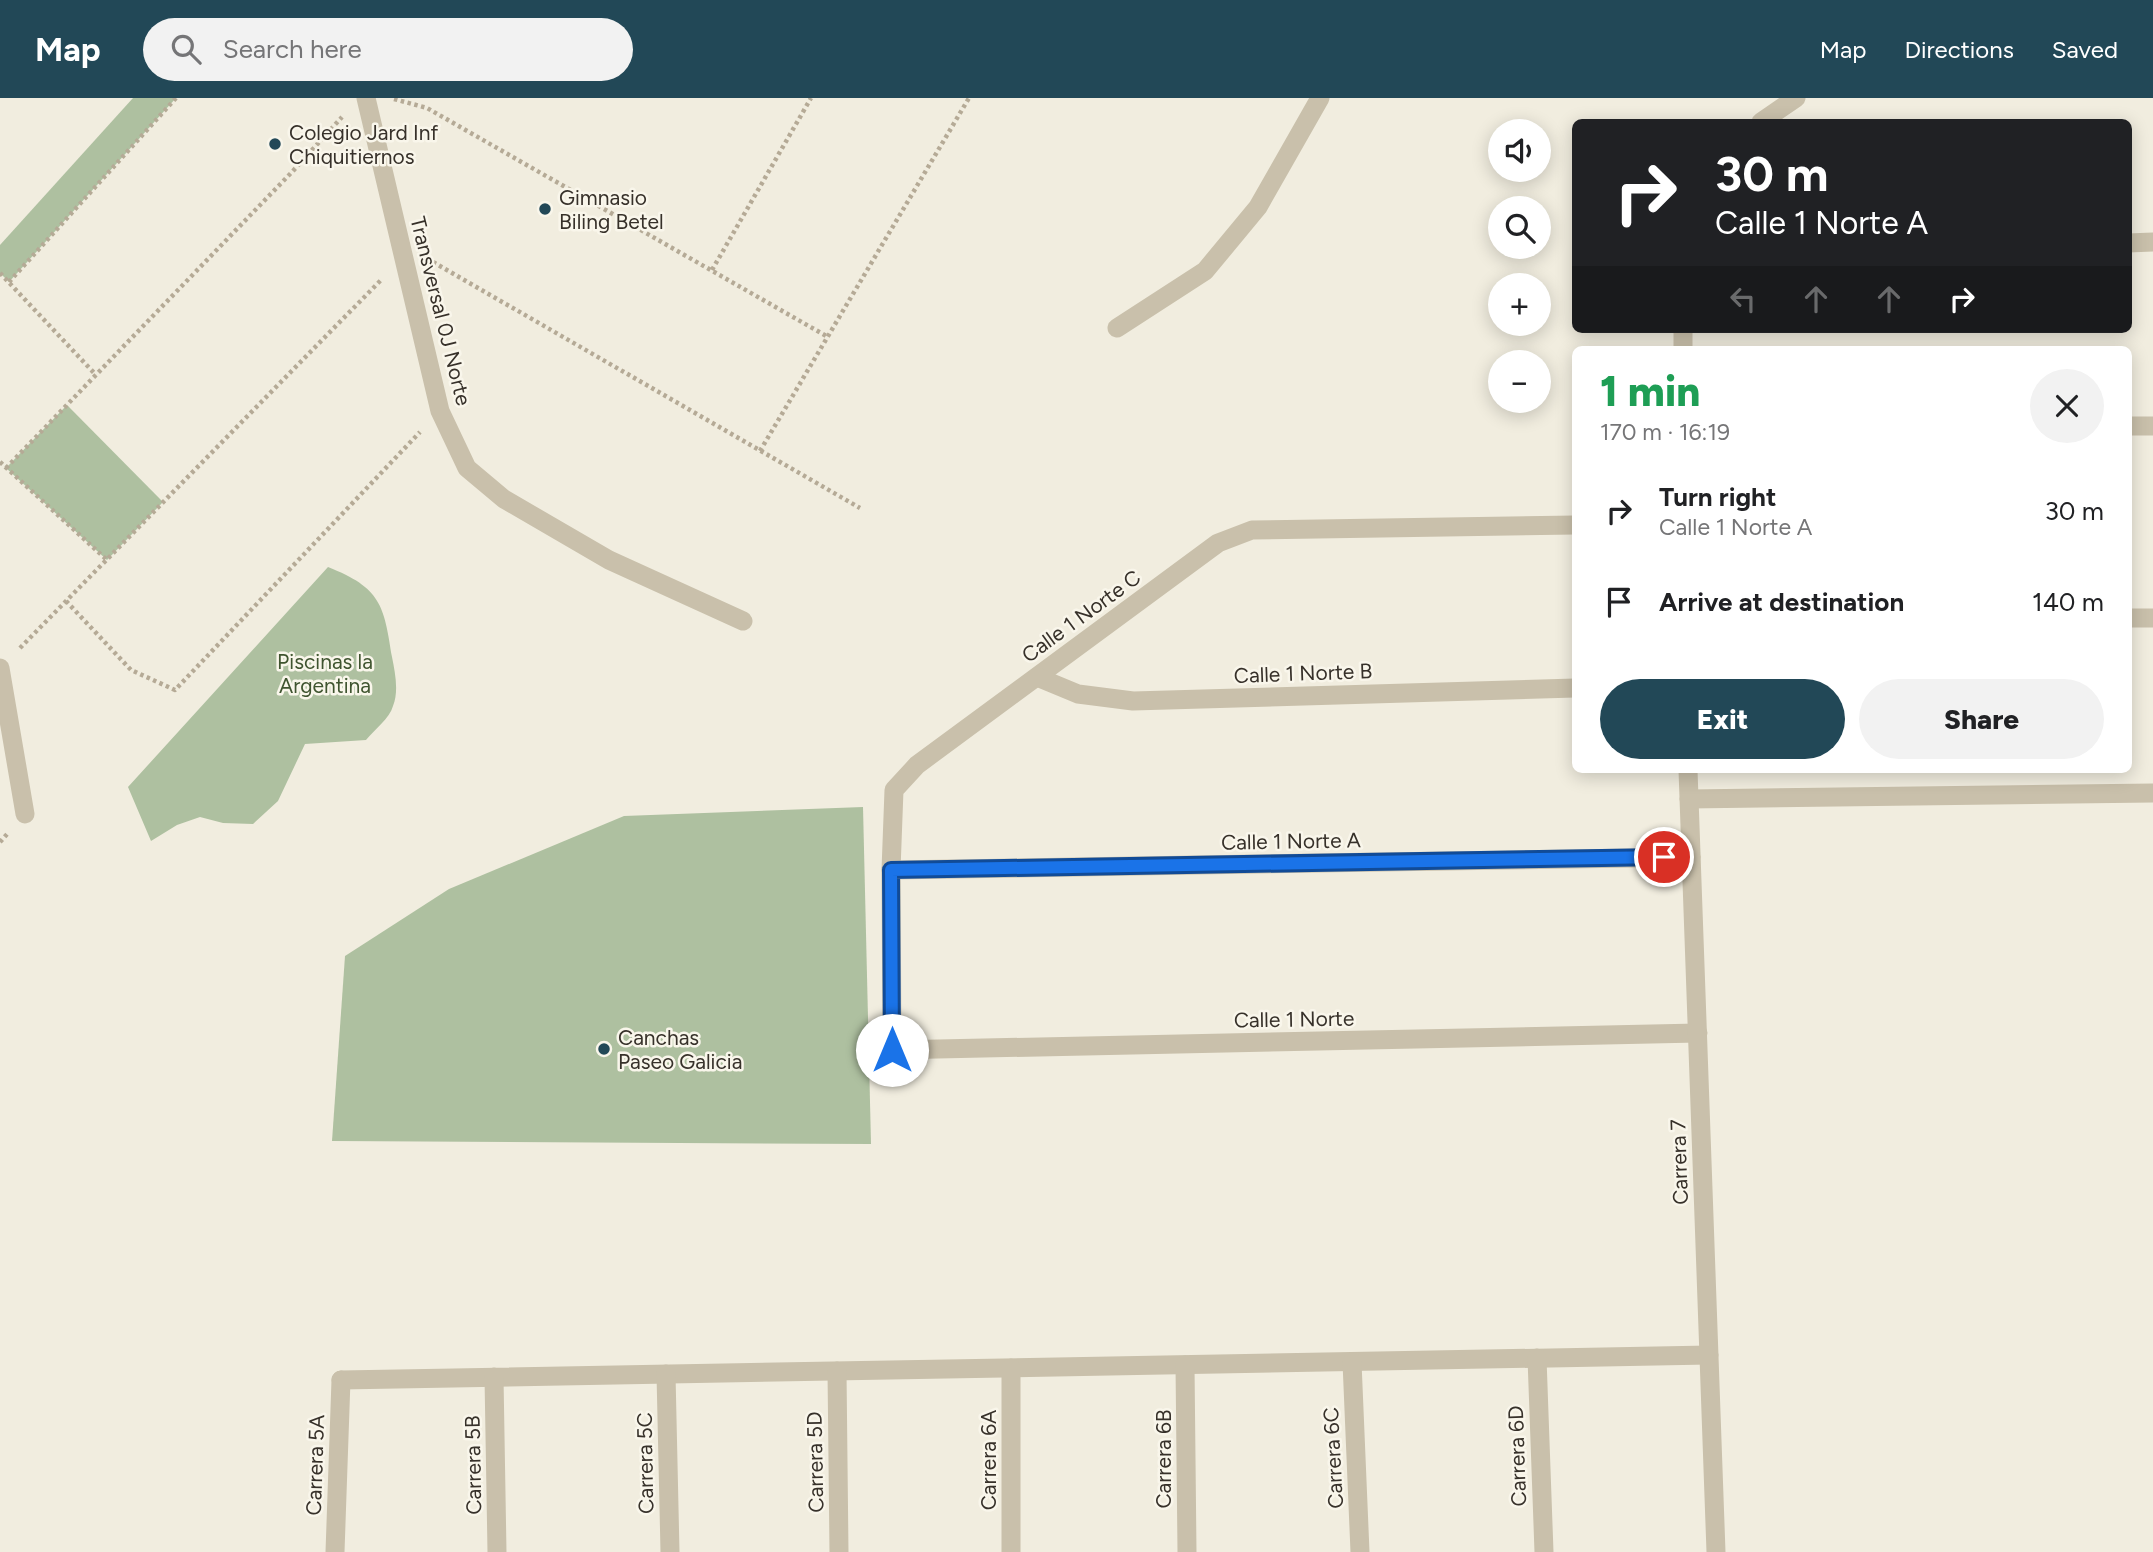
<!DOCTYPE html>
<html lang="en">
<head>
<meta charset="utf-8">
<style>
	body { margin:0; font-family:Figtree,sans-serif; background:#f2f2f2; color:#202124; height:100vh; display:flex; flex-direction:column; font-size:26px; white-space:nowrap }
	* { box-sizing:border-box; margin:0 }
	p { font-size:23px; color:#757577 }
	.icon { flex:none; width:38px; height:38px; fill:none; stroke:currentColor; stroke-width:2; stroke-linecap:round; stroke-linejoin:round }
	.map { position:relative; flex:1; overflow:hidden }
	.side { position:absolute; left:1572px; top:248px; width:560px; height:427px; display:flex; flex-direction:column; background:#fff; border-radius:10px; box-shadow:0 4px 18px #0003 }
	.side>* { flex:none }
	.hud { position:absolute; left:1572px; top:21px; width:560px; height:214px; border-radius:10px; box-shadow:0 4px 18px #0003; background:#202124; color:#fff; overflow:hidden }
	.controls { position:absolute; left:1488px; top:21px; display:grid; gap:14px }
	.controls a { display:grid; place-items:center; width:63px; height:63px; border-radius:50%; background:#fff; box-shadow:0 4px 18px #0003; font-size:35px }
	.pin { position:absolute; display:grid; place-items:center; width:60px; height:60px; color:#fff; margin:-30px; border:4px solid #fff; border-radius:50%; box-shadow:0 2px 7px #0007 }
	.me { position:absolute; width:77px; margin:-38px; rotate:0deg; stroke-linejoin:round; filter:drop-shadow(0 0 5px #0008) }
	.turn { display:flex; align-items:center; gap:24px; height:147px; padding:0 28px; font-size:32px }
	.turn .icon { width:91px; height:91px; stroke-width:2.5 }
	.turn b { display:block; font-size:49px; line-height:60px }
	.lanes { display:flex; align-items:center; height:66px; padding:0 28px; background:#0003; justify-content:center; gap:35px; direction:ltr }
	.lanes .off { opacity:.35 }
	.round { display:grid; place-items:center; flex:none; width:74px; height:74px; border-radius:37px; background:#f2f2f2 }
	.overview { display:flex; align-items:center; justify-content:space-between; height:119px; padding:0 28px }
	h1 { font-size:42px; font-weight:800; line-height:52px; color:#1e9e55 }
	.action { display:flex; gap:14px; margin-top:auto; padding:14px 28px }
	.action a { flex:1; height:80px; border-radius:42px; background:#224857; color:#fff; font-size:28px; font-weight:800; line-height:80px; text-align:center }
	.action a+a { background:#f2f2f2; color:#202124 }
	ul { padding:0; list-style:none }
	li { display:flex; align-items:center; gap:21px; height:91px; padding:0 28px }
	li div { flex:1 }
	li b { display:block; font-size:26px }
	li em { font-style:normal }
	header { display:flex; align-items:center; gap:42px; box-sizing:border-box; height:98px; padding:0 35px; background:#224857; color:#fff }
	header strong { font-size:33px }
	nav { display:flex; gap:38px; margin-inline-start:auto; font-size:24px }
	.search { width:490px; height:63px; background:#f2f2f2; display:flex; align-items:center; gap:18px; box-sizing:border-box; padding:0 24px; border-radius:38px; color:#757577; font-size:26px }
	.map>svg:first-child { display:block }
</style>
</head>
<body>
<header>
<strong>Map</strong>
<div class="search"><svg class="icon" aria-label="search" viewBox="0 0 24 24"><circle cx="10" cy="10" r="6"/><path d="M15 15l6 6"/></svg>Search here</div>
<nav><a>Map</a><a>Directions</a><a>Saved</a></nav>
</header>
<div class="map">
<svg width="2153" height="1454" viewBox="0 0 2153 1454">
	<rect width="100%" height="100%" fill="#f1eddf"/>
	<!-- green -->
	<g fill="#aec0a0">
		<path d="M133,0H176L9,184L0,175V147Z"/>
		<path d="M67,307L163,404L107,462L6,370Z"/>
		<path d="M328,469C381,490 384,507 392,559C395,574 399,593 393,608C390,620 374,632 366,642L305,646L278,703L253,726L223,725L200,719L177,727L151,743L128,689Z"/>
		<path d="M863,709L871,1046L332,1043L345,858L449,791L624,718Z"/>
	</g>
	<g fill="none" stroke-linecap="round" stroke-linejoin="round">
		<!-- path -->
		<g stroke="#b5aa96" stroke-width="4.5" stroke-dasharray="3.5 3.5" stroke-linecap="butt">
			<path d="M394,1L427,10L828,239"/>
			<path d="M433,164L860,410"/>
			<path d="M712,172L811,0"/>
			<path d="M0,175L96,277"/>
			<path d="M9,184L176,0"/>
			<path d="M760,353L969,0"/>
			<path d="M0,364L107,462"/>
			<path d="M6,370L292,74L342,19"/>
			<path d="M66,503L131,572L175,592L420,334"/>
			<path d="M20,550L381,182"/>
			<path d="M0,744L8,735"/>
		</g>
		<!-- pedestrian -->
		<path stroke="#c9c0ab" stroke-width="19" d="M341,1282L1709,1257"/>
		<!-- minor -->
		<g stroke="#c9c0ab" stroke-width="19">
			<path d="M366,0L440,313L467,370L504,401L609,462L743,523"/>
			<path d="M1761,24L1796,0"/>
			<path d="M2128,145L2153,144"/>
			<path d="M1117,230L1205,173L1258,109L1320,0"/>
			<path d="M1683,252V231"/>
			<path d="M2128,328H2153"/>
			<path d="M1575,427L1252,432L1218,445L917,667L894,692L891,772L892,952L1698,935"/>
			<path d="M2128,520H2153"/>
			<path d="M0,570L25,716"/>
			<path d="M1037,579L1078,596L1133,603L1575,590"/>
			<path d="M1688,672L1716,1454"/>
			<path d="M1689,701L2153,695"/>
			<path d="M891,772L1691,759"/>
			<path d="M1537,1260L1544,1454"/>
			<path d="M1352,1264L1360,1454"/>
			<path d="M1185,1267L1187,1454"/>
			<path d="M837,1273L839,1454"/>
			<path d="M666,1276L670,1454"/>
			<path d="M494,1279L497,1454"/>
			<path d="M335,1454L341,1282"/>
			<path d="M1011,1454V1270"/>
		</g>
	</g>
	<g fill="none" stroke-linecap="round" stroke-linejoin="round">
		<!-- route casing -->
		<g stroke="#114b97" stroke-width="18">
			<path id="route" d="M892,952L891,772L1664,759"/>
		</g>
		<!-- route -->
		<use href="#route" stroke="#1a73e8" stroke-width="12"/>
	</g>
	<!-- markers -->
	<g fill="#224857" stroke="#f9f6eb" stroke-width="2.5">
		<circle cx="275" cy="46" r="7"/>
		<circle cx="545" cy="111" r="7"/>
		<circle cx="604" cy="951" r="7"/>
	</g>
	<g text-anchor="middle" dominant-baseline="central" stroke-width="5" stroke-linejoin="round" paint-order="stroke">
		<!-- poi labels -->
		<g font-size="21" fill="#37312a" stroke="#f9f6eb" text-anchor="start">
			<text x="289" y="34">Colegio Jard Inf<tspan x="289" dy="24">Chiquitiernos</tspan></text>
			<text x="559" y="99">Gimnasio<tspan x="559" dy="24">Biling Betel</tspan></text>
			<text x="618" y="939">Canchas<tspan x="618" dy="24">Paseo Galicia</tspan></text>
		</g>
		<!-- street labels -->
		<g font-size="21" fill="#37312a" stroke="#f9f6eb">
			<text transform="translate(441 213) rotate(76)">Transversal 0J Norte</text>
			<text transform="translate(1081 518) rotate(-36)">Calle 1 Norte C</text>
			<text transform="translate(1303 575) rotate(-2)">Calle 1 Norte B</text>
			<text transform="translate(1291 743) rotate(-1)">Calle 1 Norte A</text>
			<text transform="translate(1294 921) rotate(-1)">Calle 1 Norte</text>
			<text transform="translate(1679 1064) rotate(-92)">Carrera 7</text>
			<text transform="translate(1517 1358) rotate(-92)">Carrera 6D</text>
			<text transform="translate(1333 1360) rotate(-93)">Carrera 6C</text>
			<text transform="translate(1163 1361) rotate(-90)">Carrera 6B</text>
			<text transform="translate(988 1362) rotate(-90)">Carrera 6A</text>
			<text transform="translate(815 1364) rotate(-91)">Carrera 5D</text>
			<text transform="translate(645 1365) rotate(-91)">Carrera 5C</text>
			<text transform="translate(315 1367) rotate(-88)">Carrera 5A</text>
			<text transform="translate(473 1367) rotate(-91)">Carrera 5B</text>
		</g>
		<!-- park labels -->
		<g font-size="21" fill="#3f542f" stroke="#f9f6eb">
			<text x="325" y="563">Piscinas la<tspan x="325" dy="24">Argentina</tspan></text>
		</g>
	</g>
</svg>
<div class="controls">
<a><svg class="icon" aria-label="sound" viewBox="0 0 24 24"><path d="M4 9h4l5-4v14l-5-4H4zM17 9q2 3 0 6"/></svg></a>
<a><svg class="icon" aria-label="search" viewBox="0 0 24 24"><circle cx="10" cy="10" r="6"/><path d="M15 15l6 6"/></svg></a>
<a>+</a>
<a>−</a>
</div>
<div class="pin" style="left:1664px;top:759px;background:#d93025"><svg class="icon" aria-label="arrive" viewBox="0 0 24 24"><path d="M6 21V4h12l-3 4 3 4H6"/></svg></div>
<svg class="me" style="left:892px;top:952px" viewBox="-20 -20 40 40"><circle r="19" fill="#fff"/><path d="M0-13L10 11 0 6-10 11z" fill="#1a73e8"/></svg>
<div class="hud">
<div class="turn"><svg class="icon" aria-label="right" viewBox="0 0 24 24"><path d="M7 20v-9h11M14 6l5 5-5 5"/></svg><div><b>30 m</b>Calle 1 Norte A</div></div>
<div class="lanes"><svg class="icon off" aria-label="left" viewBox="0 0 24 24"><path d="M17 20v-9H6M10 6l-5 5 5 5"/></svg><svg class="icon off" aria-label="ahead" viewBox="0 0 24 24"><path d="M12 20V5M6 11l6-6 6 6"/></svg><svg class="icon off" aria-label="ahead" viewBox="0 0 24 24"><path d="M12 20V5M6 11l6-6 6 6"/></svg><svg class="icon" aria-label="right" viewBox="0 0 24 24"><path d="M7 20v-9h11M14 6l5 5-5 5"/></svg></div>
</div>
<section class="side">
<div class="overview"><div><h1>1 min</h1><p>170 m · 16:19</p></div><a class="round"><svg class="icon" aria-label="close" viewBox="0 0 24 24"><path d="M6 6l12 12M18 6L6 18"/></svg></a></div>
<ul>
<li><svg class="icon" aria-label="right" viewBox="0 0 24 24"><path d="M7 20v-9h11M14 6l5 5-5 5"/></svg><div><b>Turn right</b><p>Calle 1 Norte A</p></div><em>30 m</em></li>
<li><svg class="icon" aria-label="arrive" viewBox="0 0 24 24"><path d="M6 21V4h12l-3 4 3 4H6"/></svg><div><b>Arrive at destination</b></div><em>140 m</em></li>
</ul>
<div class="action"><a>Exit</a><a>Share</a></div>
</section>
</div>
</body>
</html>
